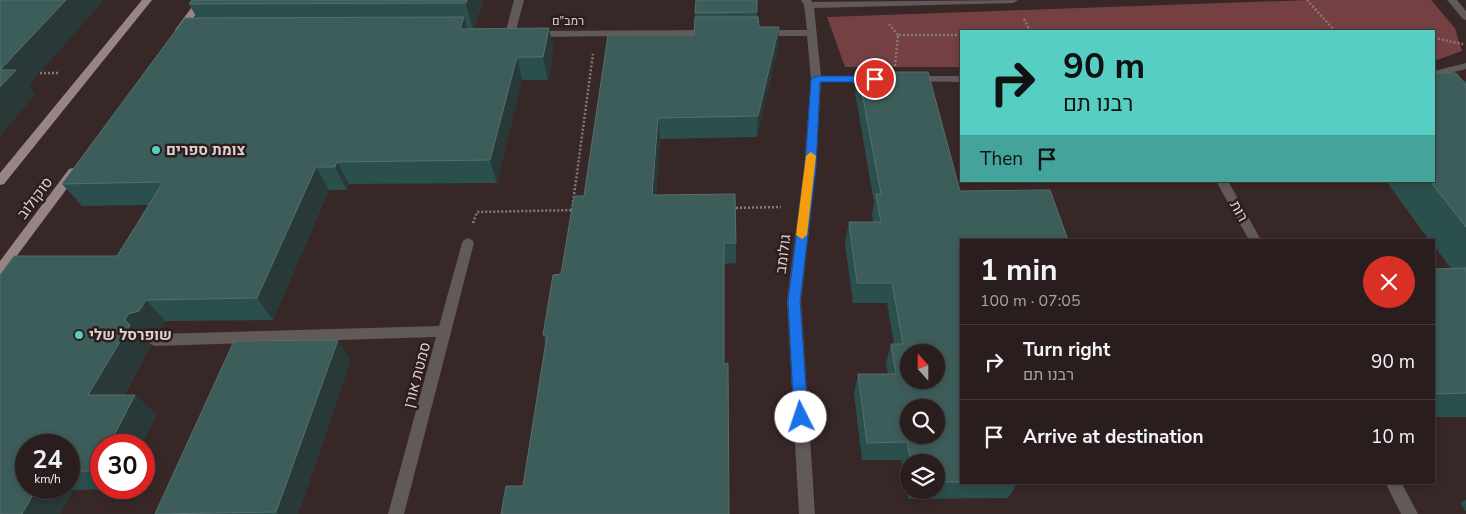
<!DOCTYPE html>
<html lang="en">
<head>
<meta charset="utf-8">
<style>
	body { margin:0; font-family:"Nunito Sans",Heebo,sans-serif; background:#362a2a; color:#f1f3f6; height:100vh; display:flex; flex-direction:column; font-size:19px; white-space:nowrap }
	* { box-sizing:border-box; margin:0 }
	p { font-size:16px; color:#a5a2a4 }
	.icon { flex:none; width:28px; height:28px; fill:none; stroke:currentColor; stroke-width:2; stroke-linecap:round; stroke-linejoin:round }
	.map { position:relative; flex:1; overflow:hidden }
	.drawer { position:absolute; left:960px; top:239px; width:475px; height:245px; display:flex; flex-direction:column; background:#2a1d1d; border-radius:0px; box-shadow:0 2px 8px #0003,0 0 0 1px #463b3b }
	.drawer>* { flex:none }
	.hud { position:absolute; left:960px; top:30px; width:475px; height:152px; border-radius:0px; box-shadow:0 2px 8px #0003,0 0 0 1px #463b3b; background:#56cec3; color:#111; overflow:hidden }
	.needle { width:32px; rotate:339deg }
	.fabs { position:absolute; left:900px; top:344px; display:grid; gap:10px }
	.fabs a { display:grid; place-items:center; width:45px; height:45px; border-radius:50%; background:#2a1d1d; box-shadow:0 2px 8px #0003,0 0 0 1px #463b3b; font-size:25px }
	.speed { position:absolute; left:15px; top:434px; display:flex; gap:10px; font-size:25px; font-weight:700; text-align:center }
	.speed>* { display:grid; place-content:center; width:65px; height:65px; border-radius:50%; background:#2a1d1d; box-shadow:0 2px 8px #0003,0 0 0 1px #463b3b; line-height:1 }
	.speed small { font-size:12px; font-weight:400 }
	.speed .limit { border:8px solid #d22; background:#fff; color:#111 }
	.pin { position:absolute; display:grid; place-items:center; width:42px; height:42px; color:#fff; margin:-21px; border:2px solid #fff; border-radius:50%; box-shadow:0 1px 5px #0007 }
	.me { position:absolute; width:55px; margin:-28px; rotate:356deg; stroke-linejoin:round; filter:drop-shadow(0 0 4px #0008) }
	.turn { display:flex; align-items:center; gap:18px; height:105px; padding:0 20px; font-size:22px }
	.turn .icon { width:65px; height:65px; stroke-width:2.5 }
	.turn b { display:block; font-size:35px; line-height:42px }
	.then { display:flex; align-items:center; height:48px; padding:0 20px; background:#0003; gap:10px; font-size:19px }
	.round { display:grid; place-items:center; flex:none; width:52px; height:52px; border-radius:26px; background:#362a2a }
	.summary { display:flex; align-items:center; justify-content:space-between; height:85px; padding:0 20px }
	h1 { font-size:30px; font-weight:700; line-height:38px }
	ul { padding:0; list-style:none }
	li { display:flex; align-items:center; gap:15px; height:75px; padding:0 20px; border-top:1px solid #463b3b }
	li div { flex:1 }
	li b { display:block; font-size:19px }
	li em { font-style:normal }
	.map>svg:first-child { display:block }
</style>
</head>
<body>
<div class="map">
<svg width="1466" height="514" viewBox="0 0 1466 514">
	<rect width="100%" height="100%" fill="#382727"/>
	<!-- green -->
	<path fill="#744042" d="M1309,0H1431L1455,28L1462,51L1434,61V31H961V67H845L827,17Z"/>
	<g fill="none" stroke-linecap="round" stroke-linejoin="round">
		<!-- path -->
		<g stroke="#887979" stroke-width="2.5" stroke-dasharray="2 2" stroke-linecap="butt">
			<path d="M1307,0L1335,31"/>
			<path d="M1024,19L1030,31"/>
			<path d="M889,24L898,35"/>
			<path d="M1178,31H1185"/>
			<path d="M1434,38L1463,44"/>
			<path d="M895,66L898,35H961"/>
			<path d="M36,73H58"/>
			<path d="M732,208L781,207"/>
			<path d="M572,210L593,54"/>
			<path d="M473,223L477,212L576,210"/>
		</g>
		<!-- minor -->
		<g fill="#625959" fill-rule="evenodd">
			<path d="M514,0H524L515,34L510,37L505,34Z"/>
			<path d="M801,0H811L812,2L1018,0L1013,3L814,8L821,76H873L878,79L873,82H821L816,168L801,301L815,514H799L787,301L804,168L811,79L807,36H763L758,33L763,30H807L804,5Z"/>
			<path d="M1447,0H1457L1466,11V20L1463,19Z"/>
			<path d="M711,30L714,31V35L533,37L528,34L533,31Z"/>
			<path d="M1466,63V69L1434,77V71Z"/>
			<path d="M913,76H961V82L909,81V77Z"/>
			<path d="M1216,181H1228L1261,240H1249Z"/>
			<path d="M468,238L472,240L474,243L404,514H388L436,337L155,346L150,344L148,340L150,336L155,334L439,326L462,243L464,240Z"/>
			<path d="M1385,482H1401L1418,514H1401Z"/>
		</g>
		<!-- major -->
		<g fill="#978585" fill-rule="evenodd">
			<path d="M142,0H152L4,184L0,185V173Z"/>
			<path d="M197,0H207L183,32H177L175,30Z"/>
			<path d="M73,168L79,172L77,175L4,273L0,275V261L69,169Z"/>
		</g>
	</g>
	<!-- wall -->
	<g fill="#2a4f4c" fill-rule="evenodd">
		<path d="M192,0H483L474,28L554,50L548,80H522L497,183L349,184L347,190H329L273,320L165,321L159,332L148,335L146,341L151,346L124,395H135L157,415L101,445V488H121L120,489L73,490L60,514H0L117,256L149,205L82,206L62,184L197,18L189,4ZM69,445V488H26Z"/>
		<path d="M696,0L757,12L759,27L778,48L757,137L660,139L656,195L736,243V263L724,264L523,486L546,343L543,335L561,274L584,196L694,35Z"/>
		<path d="M858,72L961,240V482H1018L1008,498L908,499L901,460H862L854,393L858,374H888L886,363L891,344H894L887,303H853L845,243L849,222H873L872,215L874,202L855,93ZM909,462H936V490H909Z"/>
		<path d="M1466,80V417H1434V269L1451,268L1434,246V240H1429L1386,181H1434L1464,82Z"/>
		<path d="M351,360L298,514H155Z"/>
		<path d="M1466,500V512L1460,503Z"/>
	</g>
	<!-- shaded-wall -->
	<g fill="#283937">
		<path d="M66,0H104L29,85L36,94L0,136V70Z"/>
		<path d="M467,0H483L473,30L466,3Z"/>
		<path d="M464,17L470,39L460,29Z"/>
		<path d="M779,27L778,48L757,137L758,116Z"/>
		<path d="M549,28L554,50L548,80L543,57Z"/>
		<path d="M517,57L522,80L497,183L490,160Z"/>
		<path d="M658,118L660,139L654,216L652,195Z"/>
		<path d="M337,162L349,184L347,190L335,167Z"/>
		<path d="M316,167L329,190L273,320L257,298Z"/>
		<path d="M146,300L165,321L159,332L148,335L146,341L151,346L112,415L88,395L128,314Z"/>
		<path d="M338,340L351,360L298,514H278L276,512Z"/>
		<path d="M135,395L157,415L142,445H109Z"/>
		<path d="M101,459V475L95,471Z"/>
		<path d="M69,487L73,490L60,514H22L37,488H69Z"/>
	</g>
	<!-- building -->
	<g fill="#3d5d5a" stroke="#566f6d" fill-rule="evenodd">
		<path d="M0,0H66L0,70H16L0,87Z"/>
		<path d="M192,0H467L466,3L189,4Z"/>
		<path d="M696,0H757V12L695,13Z"/>
		<path d="M464,17L460,29L549,28L543,57H517L490,160L337,162L335,167H316L257,298L146,300L139,311L128,314L125,320L130,325L88,395H135L109,445H101V459L95,471H69V445H26V488H37L22,514H0V275L14,256H117L163,182L62,184L185,18Z"/>
		<path d="M695,17H758L759,27H779L758,116L658,118L652,195L735,194L736,243H724V364L728,363L729,514H501L506,486H523L547,335H543L553,275L561,274L574,196H584L608,35H694Z"/>
		<path d="M858,72H928L960,191L1050,190L1068,240H961V482H936V462H911L907,442L867,443L858,374H896L891,344H903L892,283H857L849,222H881L876,194H881ZM909,352H936V380H909ZM909,408H936V435H909Z"/>
		<path d="M1434,73H1456L1466,85V227L1430,181H1434Z"/>
		<path d="M1466,268V393L1434,394V269Z"/>
		<path d="M338,340L276,512L155,514L234,341Z"/>
	</g>
	<!-- route -->
	<path fill="#1a73e8" stroke="#114b97" d="M816,76H875L880,79L875,82H820L816,168L800,301L808,417L806,421L801,423L796,421L794,417L788,301L805,168L811,79Z"/>
	<!-- slow -->
	<path fill="#f59e0b" d="M811,152L816,156L807,235L802,239L796,235L806,156Z"/>
	<!-- markers -->
	<g fill="#56cec3" stroke="#2e1d1d" stroke-width="2">
		<circle cx="156" cy="150" r="5"/>
		<circle cx="79" cy="335" r="5"/>
	</g>
	<g text-anchor="middle" dominant-baseline="central" stroke-width="5" stroke-linejoin="round" paint-order="stroke">
		<!-- far-street labels -->
		<g font-size="12" fill="#dcd0d0" stroke="#2e1d1d">
			<text x="568" y="21">רמב"ם</text>
		</g>
		<!-- poi labels -->
		<g font-size="15" font-weight="bold" fill="#dcd0d0" stroke="#2e1d1d" text-anchor="start">
			<text x="166" y="150">צומת ספרים</text>
			<text x="89" y="335">שופרסל שלי</text>
		</g>
		<!-- street labels -->
		<g font-size="15" fill="#dcd0d0" stroke="#2e1d1d">
			<text transform="translate(35 198) rotate(-53)">סוקולוב</text>
			<text transform="translate(1239 211) rotate(61)">רות</text>
			<text transform="translate(783 254) rotate(-83)">גולומב</text>
			<text transform="translate(417 375) rotate(-75)">סמטת אורן</text>
		</g>
	</g>
</svg>
<div class="fabs">
<a><svg class="needle" viewBox="-14 -14 28 28"><path d="M0-13l5 13h-10z" fill="#e53935"/><path d="M0 13l5-13h-10z" fill="#a5a2a4"/></svg></a>
<a><svg class="icon" aria-label="search" viewBox="0 0 24 24"><circle cx="10" cy="10" r="6"/><path d="M15 15l6 6"/></svg></a>
<a><svg class="icon" aria-label="layers" viewBox="0 0 24 24"><path d="M12 4l9 5-9 5-9-5zM3 14l9 5 9-5"/></svg></a>
</div>
<div class="speed"><div>24<small>km/h</small></div><div class="limit">30</div></div>
<div class="pin" style="left:875px;top:79px;background:#d93025"><svg class="icon" aria-label="arrive" viewBox="0 0 24 24"><path d="M6 21V4h12l-3 4 3 4H6"/></svg></div>
<svg class="me" style="left:801px;top:417px" viewBox="-20 -20 40 40"><circle r="19" fill="#fff"/><path d="M0-13L10 11 0 6-10 11z" fill="#1a73e8"/></svg>
<div class="hud">
<div class="turn"><svg class="icon" aria-label="right" viewBox="0 0 24 24"><path d="M7 20v-9h11M14 6l5 5-5 5"/></svg><div><b>90 m</b>רבנו תם</div></div>
<div class="then">Then<svg class="icon" aria-label="arrive" viewBox="0 0 24 24"><path d="M6 21V4h12l-3 4 3 4H6"/></svg></div>
</div>
<section class="drawer">
<div class="summary"><div><h1>1 min</h1><p>100 m · 07:05</p></div><a class="round" style="background:#d93025;color:#fff"><svg class="icon" aria-label="close" viewBox="0 0 24 24"><path d="M6 6l12 12M18 6L6 18"/></svg></a></div>
<ul>
<li><svg class="icon" aria-label="right" viewBox="0 0 24 24"><path d="M7 20v-9h11M14 6l5 5-5 5"/></svg><div><b>Turn right</b><p>רבנו תם</p></div><em>90 m</em></li>
<li><svg class="icon" aria-label="arrive" viewBox="0 0 24 24"><path d="M6 21V4h12l-3 4 3 4H6"/></svg><div><b>Arrive at destination</b></div><em>10 m</em></li>
</ul>
</section>
</div>
</body>
</html>
